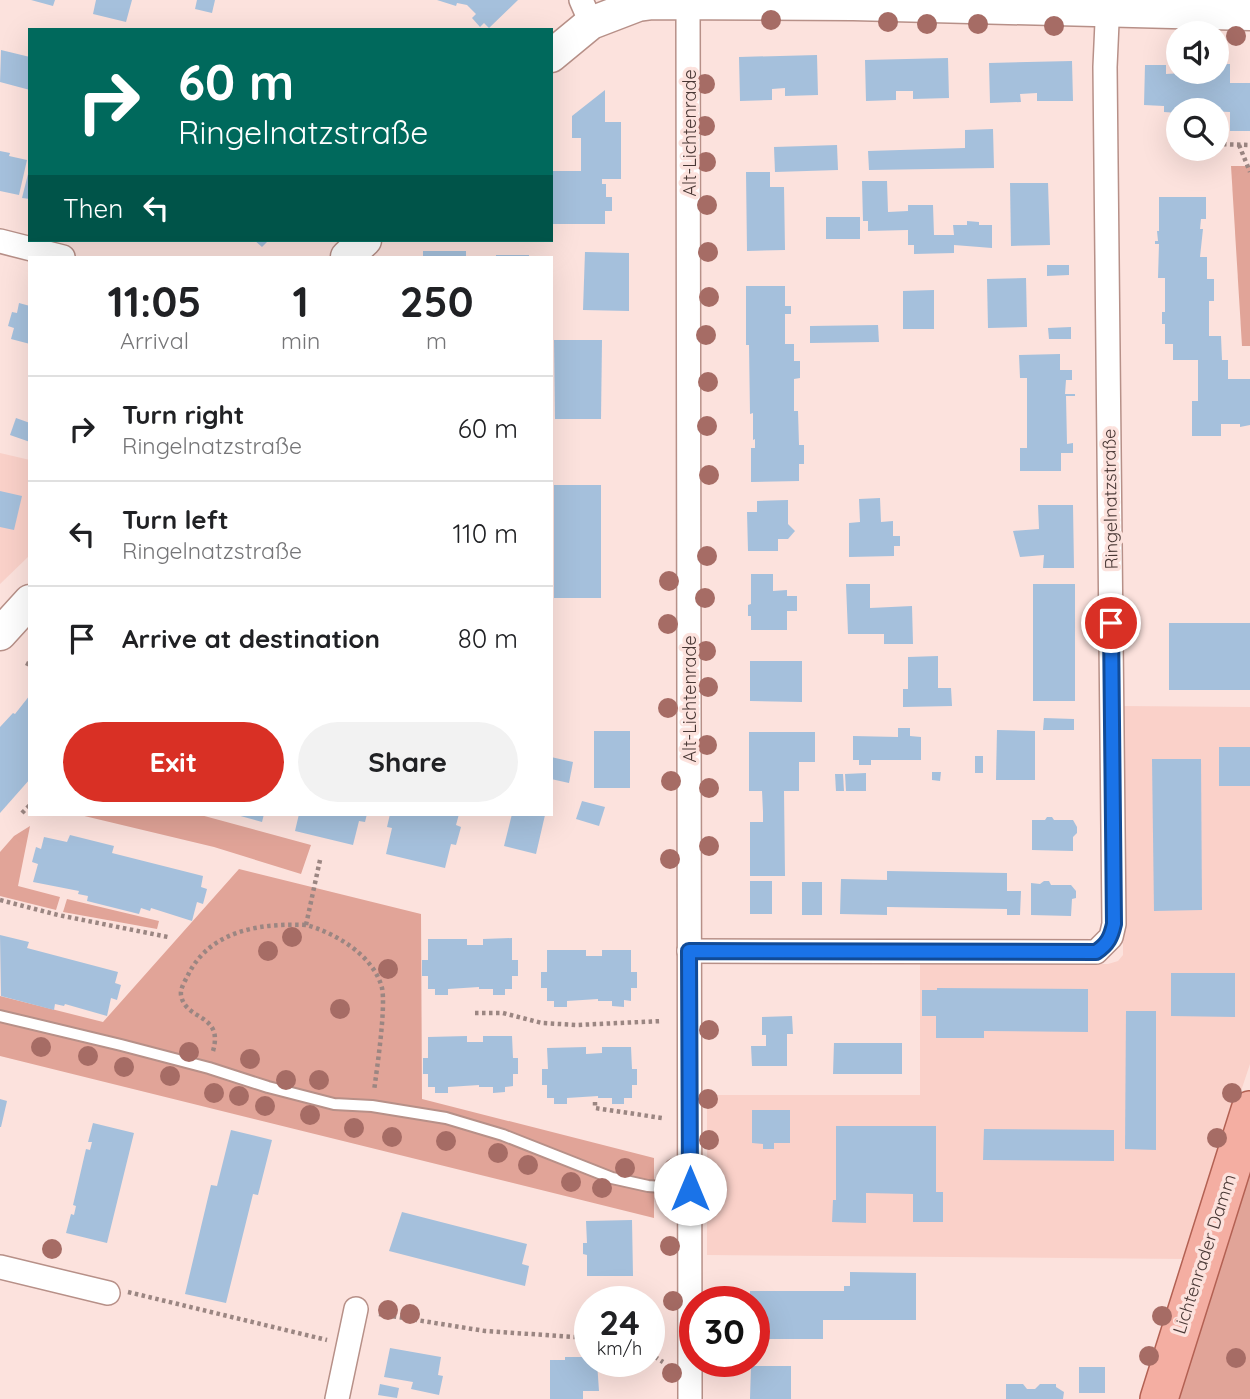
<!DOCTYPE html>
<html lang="en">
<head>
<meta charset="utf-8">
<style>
	body { margin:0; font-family:Quicksand,sans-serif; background:#f2f2f2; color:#202124; height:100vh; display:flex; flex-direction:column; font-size:26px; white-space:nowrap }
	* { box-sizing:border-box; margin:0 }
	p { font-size:23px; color:#757577 }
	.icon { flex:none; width:38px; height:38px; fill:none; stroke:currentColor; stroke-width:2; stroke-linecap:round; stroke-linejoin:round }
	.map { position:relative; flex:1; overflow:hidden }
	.panel { position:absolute; left:28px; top:256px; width:525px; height:560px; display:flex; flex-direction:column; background:#fff; border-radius:0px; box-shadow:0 7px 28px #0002 }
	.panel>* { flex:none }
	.top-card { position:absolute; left:28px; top:28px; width:525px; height:214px; border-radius:0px; box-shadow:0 7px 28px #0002; background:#00695c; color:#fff; overflow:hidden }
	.tools { position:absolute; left:1166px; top:21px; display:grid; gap:14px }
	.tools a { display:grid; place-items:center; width:63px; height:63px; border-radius:50%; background:#fff; box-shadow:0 7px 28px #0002; font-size:35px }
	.speed { position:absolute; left:574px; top:1286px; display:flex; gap:14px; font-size:35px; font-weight:700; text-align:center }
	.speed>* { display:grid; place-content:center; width:91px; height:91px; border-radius:50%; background:#fff; box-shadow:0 7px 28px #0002; line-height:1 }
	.speed small { font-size:18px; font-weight:400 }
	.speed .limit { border:10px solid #d22; background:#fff; color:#111 }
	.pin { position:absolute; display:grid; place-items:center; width:60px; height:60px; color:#fff; margin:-30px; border:4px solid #fff; border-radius:50%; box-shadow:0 2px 7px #0007 }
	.me { position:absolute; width:77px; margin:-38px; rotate:0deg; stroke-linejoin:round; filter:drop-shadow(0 0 5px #0008) }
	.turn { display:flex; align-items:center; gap:24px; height:147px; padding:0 35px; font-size:32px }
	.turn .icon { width:91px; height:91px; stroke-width:2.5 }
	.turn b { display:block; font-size:49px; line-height:60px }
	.then { display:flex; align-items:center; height:66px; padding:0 35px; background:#0003; gap:14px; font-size:26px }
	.eta { display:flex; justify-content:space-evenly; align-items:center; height:119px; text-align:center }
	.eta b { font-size:42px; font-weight:700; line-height:49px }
	.primary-button { display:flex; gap:14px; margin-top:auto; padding:14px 35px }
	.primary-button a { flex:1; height:80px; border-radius:42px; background:#d93025; color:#fff; font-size:28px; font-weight:700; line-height:80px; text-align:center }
	.primary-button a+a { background:#f2f2f2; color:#202124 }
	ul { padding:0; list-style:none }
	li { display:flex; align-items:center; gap:21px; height:105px; padding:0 35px; border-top:2px solid #e0e0e0 }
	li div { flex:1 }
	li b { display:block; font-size:26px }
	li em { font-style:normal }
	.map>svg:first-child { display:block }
</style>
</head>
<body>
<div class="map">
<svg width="1250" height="1399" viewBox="0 0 1250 1399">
	<rect width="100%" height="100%" fill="#fce2dd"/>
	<!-- built -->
	<g fill="#fad1c9">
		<path d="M0,453L30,460V555L0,584Z"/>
		<path d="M1123,706L1250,707V1064L1185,1259L707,1255V1095H920V964H1108L1118,961L1123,955Z"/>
	</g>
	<!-- green -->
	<g fill="#e1a498">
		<path d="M1231,166H1250V346H1242Z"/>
		<path d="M76,814H197L311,845L301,874L214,847Z"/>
		<path d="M30,826L18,886L60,897L56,910L0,896V852L14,836Z"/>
		<path d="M239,869L421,914L422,1099L654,1158V1218L0,1056V996L103,1022Z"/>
		<path d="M67,899L159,921L157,929L63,912Z"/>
		<path d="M1250,1161V1399H1175Z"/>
	</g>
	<!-- building -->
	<g fill="#a5c0dc">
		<path d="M31,0H55L53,6Z"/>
		<path d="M96,0H132L126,22L93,14Z"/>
		<path d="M197,0H215L212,13L195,9Z"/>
		<path d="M437,0H518L489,28L484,23L480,27L472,18L476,14L467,5L457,3L456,6Z"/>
		<path d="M1,50L30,57V90L0,82Z"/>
		<path d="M817,55L818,95L785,96V88L772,89V100L740,101L739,57Z"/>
		<path d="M948,58L949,98L913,99V91H896V100L866,101L865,60Z"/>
		<path d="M1072,61L1073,101H1037V93L1020,94L1021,102L990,103L989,63Z"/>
		<path d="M1216,64H1230V83H1250V131H1230V112L1178,110V113L1164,112V106L1144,105L1145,65H1166V74L1198,72V74L1216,72Z"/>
		<path d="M605,90V122H621V179H602V184H606V197H612V211H605V224H551V171H581V138H572V116Z"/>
		<path d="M993,129L994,168L869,170L868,151L965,148V130Z"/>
		<path d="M837,145L838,170L775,172L774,147Z"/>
		<path d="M0,151L10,153L9,156L27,160L19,195L0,191Z"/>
		<path d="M29,170H30V199L22,198Z"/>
		<path d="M746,172H770V187H784L785,250L747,251Z"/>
		<path d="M862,181H887L888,212L908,211V205H933L934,235H954L953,225H967V221L979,222V225H992V248L954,245V253L914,254V245H908V230L868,231V221H863Z"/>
		<path d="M1010,183H1048L1050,245L1011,246Z"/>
		<path d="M1159,197H1206V219H1201L1200,229H1203L1200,257H1207V279H1214V301H1209V336H1221L1222,360H1228V379H1250V425L1240,427V424H1221V436H1192V401H1198V360H1173V344H1165V324H1162V312H1165V278H1158L1159,244H1155V241H1158L1157,231H1159Z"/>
		<rect x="826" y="217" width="34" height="22"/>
		<path d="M254,240H269L262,247Z"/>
		<rect x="423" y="251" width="43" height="6"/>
		<path d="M585,252L629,253V311L583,310Z"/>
		<rect x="496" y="255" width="33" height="2"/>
		<path d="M1047,265H1069V275L1047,276Z"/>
		<path d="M1026,278L1027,327L988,328L987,279Z"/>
		<path d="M746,286H785V306H791V314H785V344H794V361H800V378L794,379V411H798L799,445H804V464H799V481L751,482V448H755V439L753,440V413L750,414L749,345H746Z"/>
		<path d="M934,290V329H903V291Z"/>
		<path d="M19,303L30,306V344L11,339L14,328L8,326L12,312L17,313Z"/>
		<path d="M878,325L879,342L810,343V326Z"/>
		<path d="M1071,327V339H1049L1048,328Z"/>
		<path d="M554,340H602L601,419H555Z"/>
		<path d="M1060,354V370H1072V380H1066L1065,394H1075V396H1066L1067,444L1073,443V453H1061V471H1020V448H1027V378H1020L1019,355Z"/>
		<path d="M16,418L30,423V442L10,435Z"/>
		<rect x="554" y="485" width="47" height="113"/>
		<path d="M0,491L22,496L14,530L0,527Z"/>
		<path d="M880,498L881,522L893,521V536H900V546H894V556L849,557V523L860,522L859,499Z"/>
		<path d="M788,500V524L795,531L788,539H778V551H748L747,512H757V501Z"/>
		<path d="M1038,505H1073L1074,568H1043L1044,555L1020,557L1013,531L1039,529Z"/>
		<path d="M751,574H773V591L787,590V596H797V611H787V630H751V616H748V605L751,604Z"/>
		<path d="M846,584H870V608L912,606L913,644H884V634H848Z"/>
		<rect x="1033" y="584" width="42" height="117"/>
		<rect x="1169" y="623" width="81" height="67"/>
		<path d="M938,656V688H951L952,706L903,707V689H908V657Z"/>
		<path d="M750,661H802V702L750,701Z"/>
		<path d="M30,695V779L0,813V727L13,713L15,714Z"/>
		<path d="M1044,718L1074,719V730H1043Z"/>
		<path d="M898,728H910V736L921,737V760H871V765H859V760H853V736L898,737Z"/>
		<path d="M997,730L1035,731V780H996Z"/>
		<rect x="594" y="731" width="36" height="57"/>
		<path d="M749,732H815V762H799V791H784L785,876H750V822H763V812L762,791H749Z"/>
		<rect x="1219" y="747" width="31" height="39"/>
		<rect x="975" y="756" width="8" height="17"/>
		<path d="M551,757L573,762L569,783L551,779Z"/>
		<path d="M1152,759H1201L1202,910L1154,911Z"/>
		<path d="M932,772H941L940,781L932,780Z"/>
		<path d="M866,773V791H846L845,774Z"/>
		<path d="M835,774H843L844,791H836Z"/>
		<path d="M582,801L605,807L599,826L576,819Z"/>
		<path d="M233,814H264L262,822Z"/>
		<path d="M299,814H367L365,822L359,821L353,845L295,831Z"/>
		<path d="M390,814H459L456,825L461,827L456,845L451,844L445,868L386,854L392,828L387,827Z"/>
		<path d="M512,814L545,815L536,854L504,846Z"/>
		<path d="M1047,817H1052L1054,820H1073L1077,827V833L1073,837V851L1032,850V820H1045Z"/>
		<path d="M70,835L114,846L112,853L203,876L201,887L207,889L203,904L197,902L192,921L151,908L150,911L141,908L139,914L87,901L88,896L78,894L79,891L33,882L38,864L32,862L36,847L41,849L44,837L67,842Z"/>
		<path d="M887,871L1007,873V891H1021L1020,915H1007V909L887,907V915L840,914L841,879L887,880Z"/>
		<rect x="750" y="881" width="22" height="33"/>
		<path d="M1044,881H1049L1051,885H1071L1076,891V898L1072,899L1071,916L1031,915V883L1040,884Z"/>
		<rect x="802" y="882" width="20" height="33"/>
		<path d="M0,935L29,942L27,948L118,972L115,983L121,985L117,1000L111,998L107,1016L65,1004L64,1006L55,1004L54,1010L1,996Z"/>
		<path d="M512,938V960H518V976H512V989H505V995H493V989H479V987L448,989V995H435V989H428V976H422V960H428V939H467V945H483V939Z"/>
		<path d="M547,950H586V956H602V950H631V972H637V988H631V1001L624,1000V1007L612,1006V1001H598V999L567,1001V1007H554V1001H547V988H541V972H547Z"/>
		<path d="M1171,973H1235V1017L1171,1016Z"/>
		<path d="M937,988L1088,989V1032L984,1031V1038H936V1016H922V990H937Z"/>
		<path d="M1126,1011H1156V1150L1125,1149Z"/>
		<path d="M792,1016L793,1034H787V1066H752L751,1046H766V1035H762V1017Z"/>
		<path d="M467,1036V1042H483V1036H512L513,1058H518V1074H513V1086L505,1087V1092L493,1093V1087H479V1085L448,1087V1093H435V1087H428V1074H423V1058H428V1037Z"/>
		<path d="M834,1043H902V1074H833Z"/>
		<path d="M586,1047V1054L602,1053V1047H631L632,1069H637V1085H632V1098H624V1104H612V1098H598V1096L567,1098V1104H554V1098H547V1085H542V1069H548L547,1048Z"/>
		<path d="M0,1099L7,1101L1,1127H0Z"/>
		<path d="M752,1110H790V1143H774V1149H763V1144L752,1143Z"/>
		<path d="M93,1123L134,1133L107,1243L66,1233L71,1214L74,1215L76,1206L73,1205L86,1149L90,1150L92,1142H88Z"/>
		<path d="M836,1126H936V1192H943V1222H913V1194L866,1193V1223L832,1222L833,1200H836Z"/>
		<path d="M984,1129L1114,1130V1161L983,1160Z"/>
		<path d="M231,1130L272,1140L258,1195L253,1194L226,1303L185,1294L211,1185L217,1186Z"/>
		<path d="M402,1212L527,1244L522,1264L529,1266L525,1286L389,1251Z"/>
		<path d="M632,1220L633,1276H587V1255L583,1254V1243H587L586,1221Z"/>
		<path d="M850,1272L916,1273V1320H823V1339H754V1302H750V1291H844V1286H850Z"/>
		<path d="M390,1348L441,1357L438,1375L443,1376L439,1395L411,1389L413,1382L384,1377Z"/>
		<path d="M565,1357H590V1362H597L599,1391H583V1399H550V1360H565Z"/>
		<path d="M751,1366H791V1399H750Z"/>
		<rect x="1079" y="1367" width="26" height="26"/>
		<path d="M380,1384L399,1388L397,1398L378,1395Z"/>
		<path d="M1006,1384H1023L1027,1389H1035L1040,1384H1056V1387L1064,1392L1063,1399H1006Z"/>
	</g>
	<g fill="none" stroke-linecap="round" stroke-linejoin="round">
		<!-- lane casing -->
		<g stroke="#b79088" stroke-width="14">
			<path id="lane" d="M0,1016L121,1045L209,1068L268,1087L334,1104L372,1106L446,1118L503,1135L612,1178L648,1186L690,1189"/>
		</g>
		<!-- street casing -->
		<g stroke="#b79088" stroke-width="26">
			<g id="street">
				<path d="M581,0L591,23"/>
				<path d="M688,0L690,1399"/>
				<path d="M0,241L63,257"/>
				<path d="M689,951L1096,952L1111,937L1114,924L1105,67L1108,0"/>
				<path d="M0,1267L108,1293"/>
				<path d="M337,1399L356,1309"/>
			</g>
		</g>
		<!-- secondary casing -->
		<g stroke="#b79088" stroke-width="35">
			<g id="secondary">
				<path d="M551,56L591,23L638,5L653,3L853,4L1250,14"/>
				<path d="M347,257L365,240"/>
				<path d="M0,634L30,601"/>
			</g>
		</g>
		<!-- primary casing -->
		<g stroke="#b36153" stroke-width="40">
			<path id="primary" d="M1159,1399L1250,1110"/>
		</g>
		<!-- path -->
		<g stroke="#9b8682" stroke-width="4.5" stroke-dasharray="3.5 3.5" stroke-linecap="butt">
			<path d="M1216,144L1250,145"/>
			<path d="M1239,145L1250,172"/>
			<path d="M1209,156L1214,149"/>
			<path d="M26,663L30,665"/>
			<path d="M22,813L30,805"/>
			<path d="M320,860L306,925C336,933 374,956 382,988C386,1008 377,1068 374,1091"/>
			<path d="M0,900L58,915L168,937"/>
			<path d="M475,1013H503L542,1023L577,1025L662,1021"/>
			<path d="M213,1051C224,1013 185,1021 181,995C180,989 185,981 188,975C210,930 261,923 306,925"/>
			<path d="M595,1102V1108L662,1118"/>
			<path d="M128,1292L327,1340"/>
			<path d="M379,1314L485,1331L590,1338"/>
			<path d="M649,1353L663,1362"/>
		</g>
		<!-- lane -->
		<use href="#lane" stroke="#fff" stroke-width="10"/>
		<!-- street -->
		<use href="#street" stroke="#fff" stroke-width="23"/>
		<!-- secondary -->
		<use href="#secondary" stroke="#fff" stroke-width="32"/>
		<!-- primary -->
		<use href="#primary" stroke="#f4aea2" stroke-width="37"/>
	</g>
	<!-- trees -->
	<g fill="#a66c65">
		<circle cx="771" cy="20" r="10"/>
		<circle cx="888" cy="22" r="10"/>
		<circle cx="927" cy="24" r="10"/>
		<circle cx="978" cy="24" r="10"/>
		<circle cx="1054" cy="26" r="10"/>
		<circle cx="1236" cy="36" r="10"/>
		<circle cx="705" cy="84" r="10"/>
		<circle cx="705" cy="126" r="10"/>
		<circle cx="706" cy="162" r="10"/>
		<circle cx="707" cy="205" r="10"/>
		<circle cx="708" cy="252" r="10"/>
		<circle cx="709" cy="297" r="10"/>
		<circle cx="706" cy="335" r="10"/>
		<circle cx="708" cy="382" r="10"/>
		<circle cx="707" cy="426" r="10"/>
		<circle cx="709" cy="475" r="10"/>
		<circle cx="707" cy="556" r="10"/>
		<circle cx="669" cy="581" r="10"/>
		<circle cx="705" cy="598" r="10"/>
		<circle cx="668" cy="624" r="10"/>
		<circle cx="706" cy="651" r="10"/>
		<circle cx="708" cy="687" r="10"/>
		<circle cx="668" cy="708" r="10"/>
		<circle cx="707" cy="745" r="10"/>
		<circle cx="671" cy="781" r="10"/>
		<circle cx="709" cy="788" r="10"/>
		<circle cx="709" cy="846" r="10"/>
		<circle cx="670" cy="859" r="10"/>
		<circle cx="292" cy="937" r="10"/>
		<circle cx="268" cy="951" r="10"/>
		<circle cx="388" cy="969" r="10"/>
		<circle cx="340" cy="1009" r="10"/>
		<circle cx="709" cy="1030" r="10"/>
		<circle cx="41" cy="1047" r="10"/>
		<circle cx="189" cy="1052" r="10"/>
		<circle cx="88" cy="1056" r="10"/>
		<circle cx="250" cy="1059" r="10"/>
		<circle cx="124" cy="1067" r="10"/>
		<circle cx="170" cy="1076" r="10"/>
		<circle cx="286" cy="1080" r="10"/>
		<circle cx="319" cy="1080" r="10"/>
		<circle cx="214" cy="1093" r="10"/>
		<circle cx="1232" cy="1093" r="10"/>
		<circle cx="239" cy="1096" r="10"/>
		<circle cx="708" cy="1099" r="10"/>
		<circle cx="265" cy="1106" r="10"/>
		<circle cx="310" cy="1115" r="10"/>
		<circle cx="354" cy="1128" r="10"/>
		<circle cx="392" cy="1137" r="10"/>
		<circle cx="1217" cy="1138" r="10"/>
		<circle cx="709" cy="1140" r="10"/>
		<circle cx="446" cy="1141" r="10"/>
		<circle cx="498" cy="1153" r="10"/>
		<circle cx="528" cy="1165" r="10"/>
		<circle cx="625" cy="1168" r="10"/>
		<circle cx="674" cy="1168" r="10"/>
		<circle cx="709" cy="1176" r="10"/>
		<circle cx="571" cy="1182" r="10"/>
		<circle cx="602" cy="1188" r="10"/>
		<circle cx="670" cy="1246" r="10"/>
		<circle cx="52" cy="1249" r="10"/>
		<circle cx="673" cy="1301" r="10"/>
		<circle cx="388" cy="1310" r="10"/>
		<circle cx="410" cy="1314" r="10"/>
		<circle cx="1162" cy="1316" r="10"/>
		<circle cx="1149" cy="1356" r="10"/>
		<circle cx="1236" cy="1358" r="10"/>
		<circle cx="672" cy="1373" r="10"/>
	</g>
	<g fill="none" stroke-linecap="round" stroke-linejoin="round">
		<!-- route casing -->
		<g stroke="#114b97" stroke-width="18">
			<path id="route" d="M690,1189L689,951L1096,952C1108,944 1111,937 1114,924L1111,623"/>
		</g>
		<!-- route -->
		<use href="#route" stroke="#1a73e8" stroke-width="12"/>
	</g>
	<g text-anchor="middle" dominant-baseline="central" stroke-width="7" stroke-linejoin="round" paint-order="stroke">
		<!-- street labels -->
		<g font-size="18" fill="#483734" stroke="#fce2dd">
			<text transform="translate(689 133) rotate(-90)">Alt-Lichtenrade</text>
			<text transform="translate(1110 499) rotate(-91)">Ringelnatzstraße</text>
			<text transform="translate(689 699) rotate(-90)">Alt-Lichtenrade</text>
			<text transform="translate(1204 1254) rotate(-72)">Lichtenrader Damm</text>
		</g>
	</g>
</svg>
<div class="tools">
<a><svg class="icon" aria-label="sound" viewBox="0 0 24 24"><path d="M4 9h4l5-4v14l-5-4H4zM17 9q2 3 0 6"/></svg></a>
<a><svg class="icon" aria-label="search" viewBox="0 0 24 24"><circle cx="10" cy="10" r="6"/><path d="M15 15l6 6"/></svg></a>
</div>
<div class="speed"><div>24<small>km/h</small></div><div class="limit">30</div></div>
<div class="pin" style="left:1111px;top:623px;background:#d93025"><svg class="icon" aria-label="arrive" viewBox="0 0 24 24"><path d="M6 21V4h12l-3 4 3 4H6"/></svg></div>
<svg class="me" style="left:690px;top:1189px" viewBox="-20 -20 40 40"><circle r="19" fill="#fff"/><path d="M0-13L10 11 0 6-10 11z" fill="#1a73e8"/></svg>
<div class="top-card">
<div class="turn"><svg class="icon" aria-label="right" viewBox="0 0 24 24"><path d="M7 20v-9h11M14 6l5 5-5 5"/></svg><div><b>60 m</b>Ringelnatzstraße</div></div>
<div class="then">Then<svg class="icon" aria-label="left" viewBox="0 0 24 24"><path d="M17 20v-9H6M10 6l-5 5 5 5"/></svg></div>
</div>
<section class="panel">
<div class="eta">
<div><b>11:05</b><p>Arrival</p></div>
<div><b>1</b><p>min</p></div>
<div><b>250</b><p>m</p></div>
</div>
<ul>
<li><svg class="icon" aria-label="right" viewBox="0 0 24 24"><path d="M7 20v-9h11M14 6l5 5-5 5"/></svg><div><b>Turn right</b><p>Ringelnatzstraße</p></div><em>60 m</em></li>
<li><svg class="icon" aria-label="left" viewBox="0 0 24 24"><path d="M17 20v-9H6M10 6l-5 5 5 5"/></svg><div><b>Turn left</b><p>Ringelnatzstraße</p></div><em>110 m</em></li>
<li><svg class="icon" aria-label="arrive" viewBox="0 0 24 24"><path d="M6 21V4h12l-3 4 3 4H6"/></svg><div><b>Arrive at destination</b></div><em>80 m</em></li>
</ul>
<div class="primary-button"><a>Exit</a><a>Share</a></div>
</section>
</div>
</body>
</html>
